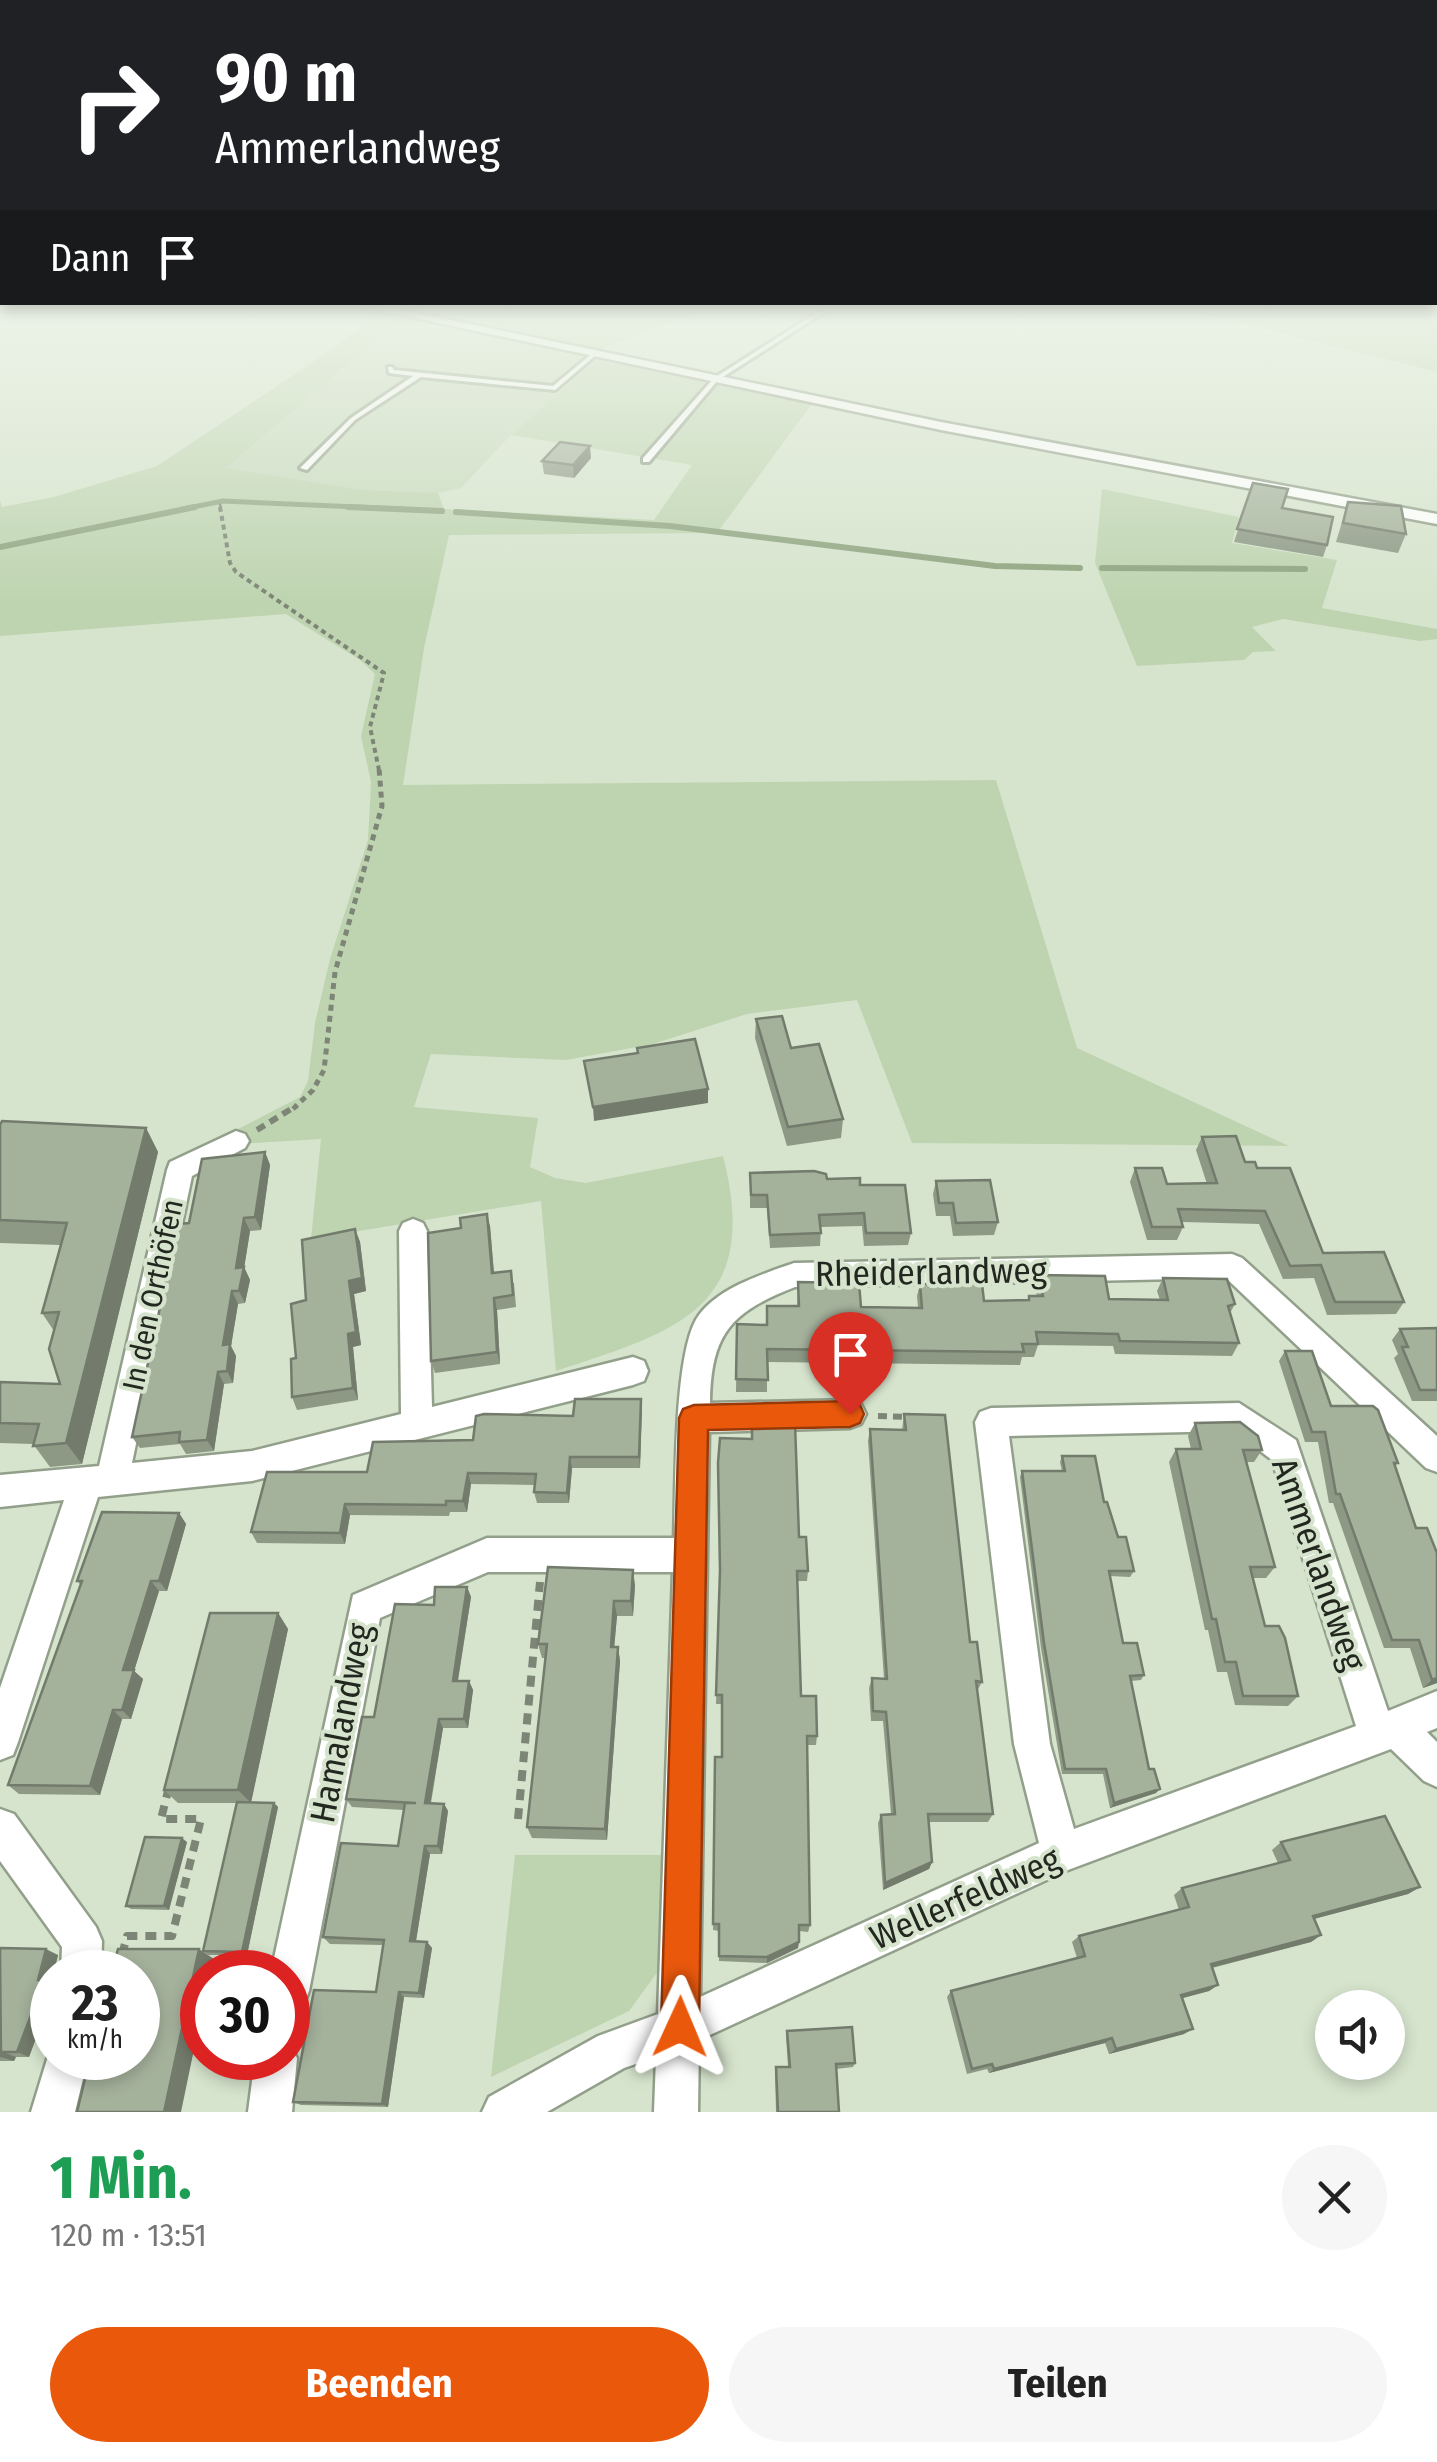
<!DOCTYPE html>
<html lang="de">
<head>
<meta charset="utf-8">
<style>
	body { margin:0; font-family:"Fira Sans Condensed",sans-serif; background:#f6f6f6; color:#222; height:100vh; display:flex; flex-direction:column; font-size:38px; white-space:nowrap }
	* { box-sizing:border-box; margin:0 }
	p { font-size:32px; color:#767676 }
	.icon { flex:none; width:55px; height:55px; fill:none; stroke:currentColor; stroke-width:2; stroke-linecap:round; stroke-linejoin:round }
	.map { position:relative; height:2112px; overflow:hidden }
	.side { display:flex; flex-direction:column; background:#fff; flex:1 }
	.side>* { flex:none }
	.banner { position:absolute; left:0px; top:0px; width:1438px; height:305px; box-shadow:0 5px 15px #0003; background:#202124; color:#fff; overflow:hidden }
	.controls { position:absolute; left:1315px; top:1990px; display:grid; gap:20px }
	.controls a { display:grid; place-items:center; width:90px; height:90px; border-radius:50%; background:#fff; box-shadow:0 5px 15px #0003; font-size:50px }
	.speed { position:absolute; left:30px; top:1950px; display:flex; gap:20px; font-size:50px; font-weight:700; text-align:center }
	.speed>* { display:grid; place-content:center; width:130px; height:130px; border-radius:50%; background:#fff; box-shadow:0 5px 15px #0003; line-height:1 }
	.speed small { font-size:25px; font-weight:400 }
	.speed .limit { border:15px solid #d22; background:#fff; color:#111 }
	.pin { position:absolute; display:grid; place-items:center; width:85px; height:85px; color:#fff; margin:-102px -42px; border-radius:50% 50% 50% 0; rotate:-45deg; box-shadow:0 0 10px #0007 }
	.pin .icon { rotate:45deg }
	.me { position:absolute; width:110px; margin:-55px; rotate:1deg; stroke-linejoin:round; filter:drop-shadow(0 0 8px #0008) }
	.turn { display:flex; align-items:center; gap:35px; height:210px; padding:0 50px; font-size:45px }
	.turn .icon { width:130px; height:130px; stroke-width:2.5 }
	.turn b { display:block; font-size:70px; line-height:85px }
	.then { display:flex; align-items:center; height:95px; padding:0 50px; background:#0003; gap:20px; font-size:38px }
	.round { display:grid; place-items:center; flex:none; width:105px; height:105px; border-radius:52px; background:#f6f6f6 }
	.overview { display:flex; align-items:center; justify-content:space-between; height:170px; padding:0 50px }
	h1 { font-size:60px; font-weight:700; line-height:75px; color:#1e9e55 }
	.button { display:flex; gap:20px; margin-top:auto; padding:20px 50px }
	.button a { flex:1; height:115px; border-radius:60px; background:#ea580c; color:#fff; font-size:40px; font-weight:700; line-height:115px; text-align:center }
	.button a+a { background:#f6f6f6; color:#222 }
	.map>svg:first-child { display:block }
</style>
</head>
<body>
<div class="map">
<svg width="1437" height="2112" viewBox="0 0 1437 2112">
	<rect width="100%" height="100%" fill="#d6e4cd"/>
	<!-- built -->
	<path fill="#c7d9bc" d="M405,315L599,357L511,435L461,488L438,493L364,490L224,468Z"/>
	<!-- green -->
	<g fill="#bed4b0">
		<path d="M409,306H715L595,351L408,311Z"/>
		<path d="M1175,306H1437V372Z"/>
		<path d="M382,311L405,315L226,468L364,490L438,493L444,509L654,520L692,465L511,435L599,357L814,401L717,533L449,535L424,648L403,785L996,780L1077,1048L1289,1146L912,1143L857,1000L747,1014L653,1044L566,1060L431,1054L414,1107L538,1118L530,1167L555,1178L586,1183L723,1156C762,1308 678,1331 556,1371L541,1201L311,1239L321,1139L205,1146L300,1097L308,1081L315,1023L330,959L368,840L371,782L361,736L375,674L360,660L286,614L0,636V501L2,507L54,497L157,466L334,348Z"/>
		<path d="M1102,489L1239,517L1232,543L1337,560L1322,608L1437,629V639L1420,641L1283,619L1252,627L1276,651L1253,652L1244,660L1137,666L1095,563Z"/>
		<path d="M515,1855H663L659,1970L629,2011L491,2077Z"/>
	</g>
	<g fill="none" stroke-linecap="round" stroke-linejoin="round">
		<!-- stream-far1 -->
		<path stroke="#8ea47f" stroke-width="5" d="M183,509L223,501L403,509"/>
		<!-- stream -->
		<g stroke="#8ea47f" stroke-width="6">
			<path d="M348,507L442,511"/>
			<path d="M456,512L670,526L995,566L1080,568"/>
			<path d="M0,547L195,507"/>
			<path d="M1102,568L1305,569"/>
		</g>
		<!-- service casing -->
		<g stroke="#929f8a" stroke-width="6">
			<g id="service">
				<path d="M818,312L823,313L718,380L649,462H643V458L714,378Z"/>
				<path d="M594,352L596,355L555,390L421,377L355,420L307,470L300,468L351,418L413,376L389,373L388,367H392L394,370L553,386Z"/>
			</g>
		</g>
		<!-- minor casing -->
		<g stroke="#929f8a" stroke-width="5">
			<g id="minor">
				<path d="M0,306H13L0,311Z"/>
				<path d="M359,306H383L941,422L1437,514V524L941,430Z"/>
				<path d="M236,1131L245,1134L249,1141L245,1148L192,1176L132,1463L252,1451L401,1414L399,1231L403,1223L413,1219L423,1223L427,1231L432,1407L633,1357L644,1361L648,1371L644,1381L633,1385L252,1481L98,1497L18,1742L13,1755L0,1760V1688L64,1500L0,1507V1475L99,1466L167,1170L170,1162Z"/>
				<path d="M1232,1254L1242,1258L1437,1436V1472L1426,1468L1226,1278L795,1287C731,1312 711,1333 710,1403L850,1400L861,1404L866,1414L861,1424L850,1428L709,1432L700,1997L1039,1843L1014,1744L975,1422L980,1412L991,1408L1239,1403L1296,1440L1388,1711L1437,1691V1728L1427,1732L1437,1742V1787L1424,1781L1391,1749L1068,1870L699,2040L698,2112H654L656,2057L624,2068L547,2112H482L489,2097L598,2036L658,2014L673,1572H488L380,1618L309,1991L303,2006L288,2011V1972H271L353,1595L487,1538H674C676,1491 673,1349 699,1315C720,1287 763,1274 794,1263ZM1234,1431L1272,1460L1356,1726L1074,1829L1050,1744L1009,1436Z"/>
				<path d="M0,1809L14,1814L96,1927L102,1941L101,1972H61L62,1947L0,1861Z"/>
				<path d="M288,2042L297,2058L292,2112H248L255,2058H288Z"/>
				<path d="M52,2043V2058H88L75,2112H31Z"/>
			</g>
		</g>
		<!-- path-far4 -->
		<path stroke="#7c8576" stroke-width="2.5" stroke-dasharray="4 2.5" stroke-linecap="butt" d="M220,504L221,509"/>
		<!-- path-far3 -->
		<path stroke="#7c8576" stroke-width="4" stroke-dasharray="5 4" stroke-linecap="butt" d="M220,507L230,563L236,572L384,673L370,727L379,770"/>
		<!-- path-far2 -->
		<path stroke="#7c8576" stroke-width="5" stroke-dasharray="6 5" stroke-linecap="butt" d="M293,1109L313,1090L324,1070L335,972L382,806L379,768"/>
		<!-- path-far1 -->
		<g stroke="#7c8576" stroke-width="6" stroke-dasharray="9 6" stroke-linecap="butt">
			<path d="M257,1130L296,1106"/>
			<path d="M878,1416L907,1417"/>
		</g>
		<!-- path -->
		<g stroke="#7c8576" stroke-width="8" stroke-dasharray="11 8" stroke-linecap="butt">
			<path d="M518,1819L540,1582"/>
			<path d="M122,1955L127,1936H172L201,1819H161L169,1787"/>
		</g>
		<!-- service -->
		<use href="#service" fill="#fff" fill-rule="evenodd"/>
		<!-- minor -->
		<use href="#minor" fill="#fff" fill-rule="evenodd"/>
	</g>
	<!-- wall -->
	<g fill="#8d9885">
		<path d="M591,458L574,478L544,474L542,461Z"/>
		<path d="M1253,483L1327,545L1323,557L1234,542Z"/>
		<path d="M1348,502L1406,534L1398,553L1336,542Z"/>
		<path d="M756,1019L791,1048L843,1119L841,1138L787,1146L755,1038Z"/>
		<path d="M0,1125L146,1128L158,1152L82,1464L50,1467L33,1444L0,1443V1382L60,1384L54,1331L42,1313L60,1245L0,1243Z"/>
		<path d="M1202,1137L1257,1168L1323,1253L1404,1302L1396,1314L1327,1315L1314,1278L1283,1279L1259,1224L1182,1222L1183,1227L1177,1240H1147L1130,1182L1135,1168L1167,1184H1207L1196,1150Z"/>
		<path d="M265,1152L270,1165L261,1230L250,1231L244,1267L250,1280L245,1303L238,1304L231,1346L236,1356L233,1383L224,1384L214,1451L186,1454L180,1444L140,1448L132,1437L189,1223Z"/>
		<path d="M750,1173L827,1179L860,1185L911,1233L908,1245L864,1246L862,1226L821,1227L820,1246L770,1248L767,1208H750Z"/>
		<path d="M936,1181L998,1222L994,1235L953,1236L950,1216H936L933,1194Z"/>
		<path d="M490,1226L494,1273L514,1283L516,1307L497,1310L500,1364L435,1373L431,1361Z"/>
		<path d="M355,1229L360,1242L366,1291L354,1294L361,1345L353,1347L358,1400L297,1410L292,1397L296,1358L306,1300Z"/>
		<path d="M1039,1275L1109,1299L1160,1300L1157,1291L1163,1278L1235,1304L1230,1313L1239,1343L1232,1356L1115,1354L1113,1346L1038,1345L1034,1357H1022L1020,1365L767,1362V1392H736L737,1324L766,1325L767,1306H797L798,1282L861,1307H918L917,1296L920,1284L984,1301L1028,1300L1029,1296H1037L1035,1288Z"/>
		<path d="M1437,1328V1401H1412L1394,1358L1398,1354L1392,1340L1400,1329Z"/>
		<path d="M1285,1351L1331,1406L1398,1463L1395,1466L1416,1528L1437,1553V1683L1423,1688L1410,1648H1384L1333,1503H1329L1318,1442H1305L1279,1361Z"/>
		<path d="M641,1399L640,1468H572L569,1503H537L534,1492L535,1485L471,1484L467,1512H450L449,1516L350,1515L345,1544L257,1543L251,1532L367,1472L473,1440Z"/>
		<path d="M904,1414L982,1682L977,1691L993,1814L988,1822H928L932,1862L929,1869L883,1890L878,1823L881,1815L891,1814L883,1721H871L869,1688L872,1678L884,1679L868,1441L870,1429L902,1430Z"/>
		<path d="M1195,1423L1262,1450L1254,1462H1246L1275,1567L1266,1578H1253L1265,1626L1298,1696L1288,1706L1235,1705L1227,1672H1217L1208,1630H1205L1169,1462L1176,1449H1191L1188,1436Z"/>
		<path d="M1062,1456L1104,1502L1134,1571L1130,1577L1110,1576L1123,1643L1144,1675L1141,1680L1131,1681L1149,1769L1156,1793L1110,1808L1103,1774H1062L1041,1648L1020,1477L1022,1471H1062L1060,1462Z"/>
		<path d="M179,1513L186,1524L167,1591H159L134,1671L143,1679L131,1719H122L100,1795L19,1794L8,1785L81,1585L77,1581Z"/>
		<path d="M799,1537L808,1571L807,1581H798L801,1696L817,1736L816,1745H807L810,1925L808,1932L799,1931L798,1948L767,1963L719,1961V1931L713,1930L715,1757H722V1704H716L720,1574Z"/>
		<path d="M635,1585L633,1616H617L614,1647H618L620,1661L607,1840L532,1838L527,1827L546,1658H542L538,1644Z"/>
		<path d="M467,1587L471,1597L458,1681H469L473,1690L468,1728H443L431,1803L444,1804L448,1811L442,1854H430L416,1941L427,1942L432,1948L424,1998L404,1997L388,2107L301,2105L293,2102L376,1992L383,1945L330,1944L323,1937L398,1846L404,1810L352,1807L346,1799L374,1717L434,1605Z"/>
		<path d="M278,1613L288,1629L251,1802L274,1803L278,1807L247,1955H208L203,1951L237,1803H178L164,1790Z"/>
		<path d="M187,1842L169,1910L131,1909L126,1906Z"/>
		<path d="M1281,1842L1420,1887L1408,1894L1314,1919L1321,1935L1311,1942L1212,1968L1218,1985L1209,1991L1182,1998L1184,2034L1109,2054L1105,2043L989,2073L987,2069L967,2074L947,1997L951,1991L1077,1958L1072,1942L1079,1936L1179,1910L1174,1895L1182,1888L1278,1863L1272,1850Z"/>
		<path d="M0,1948L58,1955L51,1984L52,1985V1995L29,2057H16L14,2061H0Z"/>
		<path d="M787,2031L855,2063L853,2067L836,2069L839,2112H776L775,2071L776,2067H788L786,2035Z"/>
	</g>
	<!-- shaded-wall -->
	<g fill="#737c6c">
		<path d="M590,446L591,458L574,478L573,465Z"/>
		<path d="M708,1089V1103L594,1121L593,1107Z"/>
		<path d="M146,1128L158,1152L82,1464L66,1443Z"/>
		<path d="M265,1152L270,1165L261,1230L255,1217Z"/>
		<path d="M487,1214L490,1226L495,1286L492,1273Z"/>
		<path d="M244,1218L250,1231L244,1269V1267L250,1280L245,1303L239,1291L236,1268Z"/>
		<path d="M355,1229L360,1242L366,1291L354,1294L361,1345L353,1347L358,1400L353,1388L348,1334L349,1281Z"/>
		<path d="M232,1291L238,1304L231,1346L236,1356L233,1383L227,1371L223,1345Z"/>
		<path d="M494,1298L497,1310L500,1364L497,1352Z"/>
		<path d="M218,1372L224,1384L214,1451L207,1440Z"/>
		<path d="M641,1399L642,1410L640,1468L639,1457Z"/>
		<path d="M570,1457L572,1468L569,1503L567,1493Z"/>
		<path d="M468,1473L471,1484L467,1512L463,1501Z"/>
		<path d="M345,1504L350,1515L345,1544L340,1533Z"/>
		<path d="M179,1513L186,1524L167,1591L159,1581Z"/>
		<path d="M633,1570L635,1585L633,1616L631,1601Z"/>
		<path d="M151,1581L159,1591L134,1671L143,1679L131,1719L122,1710L123,1670Z"/>
		<path d="M467,1587L471,1597L456,1691L453,1681Z"/>
		<path d="M614,1601L617,1616L613,1661L611,1647Z"/>
		<path d="M278,1613L288,1629L251,1803L238,1790Z"/>
		<path d="M618,1647L620,1661L607,1840L605,1829Z"/>
		<path d="M1437,1678V1683L1423,1688L1432,1680Z"/>
		<path d="M469,1681L473,1690L468,1728L464,1719Z"/>
		<path d="M113,1710L122,1719L100,1795L90,1786Z"/>
		<path d="M439,1719L443,1728L429,1811L425,1803Z"/>
		<path d="M1160,1789L1156,1793L1110,1808L1114,1803Z"/>
		<path d="M274,1803L278,1807L247,1955L242,1952Z"/>
		<path d="M444,1804L448,1811L442,1854L438,1846Z"/>
		<path d="M182,1838L187,1842L169,1910L164,1906Z"/>
		<path d="M425,1846L430,1854L415,1947L410,1941Z"/>
		<path d="M932,1862L929,1869L883,1890L885,1883Z"/>
		<path d="M1420,1887L1408,1894L1302,1922L1313,1916Z"/>
		<path d="M1321,1935L1311,1942L1202,1970L1211,1964Z"/>
		<path d="M427,1942L432,1948L424,1998L419,1993Z"/>
		<path d="M799,1942L798,1948L767,1963V1957Z"/>
		<path d="M46,1949L58,1955L51,1984L52,1985V1995L29,2057L17,2052Z"/>
		<path d="M199,1949L214,1959L211,1972H202V2011L181,2112H164Z"/>
		<path d="M1218,1985L1209,1991L1172,2001L1181,1995Z"/>
		<path d="M399,1992L404,1997L388,2107L382,2104Z"/>
		<path d="M1193,2029L1184,2034L1109,2054L1116,2049Z"/>
		<path d="M1112,2038L1105,2043L989,2073L994,2069Z"/>
		<path d="M3,2052L16,2057L14,2061L1,2057Z"/>
	</g>
	<!-- building -->
	<g fill="#a4b19b" stroke="#737c6c" stroke-width="2.5">
		<path d="M560,442L590,446L573,465L542,461Z"/>
		<path d="M1253,483L1288,489L1282,508L1333,517L1327,545L1237,529Z"/>
		<path d="M1348,502L1401,506L1406,534L1343,523Z"/>
		<path d="M782,1016L791,1048L819,1044L843,1119L788,1127L756,1019Z"/>
		<path d="M695,1039L708,1089L593,1107L584,1061L638,1053L637,1048Z"/>
		<path d="M2,1121L146,1128L66,1443L33,1446L39,1424L0,1423V1382L60,1384L49,1349L59,1312L42,1313L67,1223L0,1220V1125Z"/>
		<path d="M1236,1136L1245,1162H1255L1257,1168H1290L1323,1253L1384,1252L1404,1302H1335L1321,1265L1290,1266L1265,1211L1178,1209L1183,1227H1152L1135,1168H1162L1167,1184L1217,1183L1202,1137Z"/>
		<path d="M265,1152L255,1217L244,1218L236,1268L244,1267L239,1291H232L223,1345L230,1344L227,1371L218,1372L207,1440L179,1442L180,1432L132,1437L178,1224L189,1223L202,1159Z"/>
		<path d="M814,1171L826,1174L827,1179L860,1178V1185H905L911,1233H866L864,1213L819,1215L821,1233L770,1235L767,1195H751L750,1173Z"/>
		<path d="M990,1180L998,1222L956,1223L953,1203H939L936,1181Z"/>
		<path d="M487,1214L492,1273L511,1271L513,1295L494,1298L497,1352L431,1361L428,1233L461,1228L460,1218Z"/>
		<path d="M355,1229L362,1278L349,1281L356,1332L348,1334L353,1388L292,1397L291,1359L296,1358L291,1304L306,1300L302,1240Z"/>
		<path d="M1039,1275L1105,1276L1109,1299L1168,1300L1163,1278L1227,1279L1235,1304L1228,1306L1239,1343L1120,1341L1118,1334L1036,1332L1038,1344H1022L1024,1352L767,1349L768,1380L736,1379L737,1324L767,1325V1306H799L798,1282L859,1283L861,1307L922,1308L920,1284H982L984,1301L1029,1300V1296H1043Z"/>
		<path d="M1437,1328V1390H1420L1402,1347H1408L1400,1329Z"/>
		<path d="M1285,1351H1312L1331,1406H1373L1378,1410L1398,1463H1394L1416,1528H1427L1437,1553V1678L1432,1680L1419,1640H1392L1340,1494H1336L1325,1432H1312Z"/>
		<path d="M575,1399H641L639,1457H570L567,1493L534,1492L536,1474L468,1473L463,1501H446V1505L345,1504L340,1533L251,1532L267,1472H367L373,1442L473,1440L476,1416L484,1414L573,1416Z"/>
		<path d="M904,1414L945,1415L970,1642H977L982,1682L976,1681L993,1814H928L932,1862L885,1883L881,1815L895,1814L886,1712L873,1711L872,1678L887,1679L870,1429L906,1430Z"/>
		<path d="M1240,1422L1258,1436L1262,1450H1243L1275,1567H1250L1265,1626H1279L1285,1638L1298,1696H1243L1236,1662H1225L1216,1619H1212L1176,1449H1201L1195,1423Z"/>
		<path d="M752,1423H795L799,1537H806L808,1571H797L801,1696H816L817,1736H807L810,1925H799V1942L767,1957L719,1956V1924H713L715,1757H722V1695H716L720,1570L718,1463L720,1438L752,1439Z"/>
		<path d="M1062,1456H1095L1104,1502H1107L1118,1537H1126L1134,1571H1109L1123,1643H1137L1144,1675L1130,1676L1149,1769H1154L1160,1789L1114,1803L1106,1769H1065L1044,1643L1022,1471H1065Z"/>
		<path d="M102,1512L179,1513L159,1581H151L123,1670H134L122,1710H113L90,1786L8,1785L82,1581H77Z"/>
		<path d="M548,1567L633,1570L631,1601H614L611,1647H618L605,1829L527,1827L547,1644H538Z"/>
		<path d="M435,1587H467L453,1681H469L464,1719H439L425,1803L444,1804L438,1846H425L410,1941L427,1942L419,1993L399,1992L382,2104L293,2102L314,1990L376,1992L384,1940L323,1937L341,1843L398,1846L405,1803H416L346,1799L362,1717H374L395,1604L434,1605Z"/>
		<path d="M210,1613H278L238,1790H164Z"/>
		<path d="M237,1802L274,1803L242,1952L203,1951Z"/>
		<path d="M1385,1816L1420,1887L1313,1916L1321,1935L1211,1964L1218,1985L1181,1995L1193,2029L1116,2049L1112,2038L994,2069L992,2064L972,2069L951,1991L1085,1956L1079,1936L1189,1907L1182,1888L1290,1860L1281,1842Z"/>
		<path d="M145,1837L182,1838L164,1906H126Z"/>
		<path d="M0,1948L46,1949L38,1980L44,1981L17,2052H3L1,2057Z"/>
		<path d="M118,1949H199L164,2112H77L90,2058H138V1972H112Z"/>
		<path d="M852,2027L855,2063L836,2064L839,2112H778L776,2067H790L787,2031Z"/>
	</g>
	<!-- sky -->
	<linearGradient id="sky" x2="0" y2="1"><stop stop-color="#84aebe"/><stop offset="0.51" stop-color="#edf3e8"/><stop offset="1" stop-color="#edf3e8" stop-opacity="0"/></linearGradient>
	<rect width="1437" height="602" fill="url(#sky)"/>
	<!-- route -->
	<path fill="#ea580c" stroke="#983908" stroke-width="2.5" d="M850,1401L860,1405L864,1414L860,1423L850,1427L708,1430L699,2027L693,2040L680,2046L667,2040L661,2027L679,1418L683,1409L694,1405Z"/>
	<g text-anchor="middle" dominant-baseline="central" stroke-width="8" stroke-linejoin="round" paint-order="stroke">
		<!-- street labels -->
		<g font-size="30" fill="#22271f" stroke="#d6e4cd">
			<text transform="translate(153 1295) rotate(-78)">In den Orthöfen</text>
		</g>
		<!-- near-street labels -->
		<g font-size="35" fill="#22271f" stroke="#d6e4cd">
			<text transform="translate(931 1272) rotate(-1)">Rheiderlandweg</text>
			<text transform="translate(1319 1564) rotate(71)">Ammerlandweg</text>
			<text transform="translate(341 1723) rotate(-79)">Hamalandweg</text>
			<text transform="translate(965 1898) rotate(-24)">Wellerfeldweg</text>
		</g>
	</g>
</svg>
<div class="controls">
<a><svg class="icon" aria-label="sound" viewBox="0 0 24 24"><path d="M4 9h4l5-4v14l-5-4H4zM17 9q2 3 0 6"/></svg></a>
</div>
<div class="speed"><div>23<small>km/h</small></div><div class="limit">30</div></div>
<div class="pin" style="left:850px;top:1414px;background:#d93025"><svg class="icon" aria-label="arrive" viewBox="0 0 24 24"><path d="M6 21V4h12l-3 4 3 4H6"/></svg></div>
<svg class="me" style="left:680px;top:2027px" viewBox="-20 -20 40 40"><path d="M0-17L14 15 0 8-14 15z" fill="#ea580c" stroke="#fff" stroke-width="4"/></svg>
<div class="banner">
<div class="turn"><svg class="icon" aria-label="right" viewBox="0 0 24 24"><path d="M7 20v-9h11M14 6l5 5-5 5"/></svg><div><b>90 m</b>Ammerlandweg</div></div>
<div class="then">Dann<svg class="icon" aria-label="arrive" viewBox="0 0 24 24"><path d="M6 21V4h12l-3 4 3 4H6"/></svg></div>
</div>
</div>
<section class="side">
<div class="overview"><div><h1>1 Min.</h1><p>120 m · 13:51</p></div><a class="round"><svg class="icon" aria-label="close" viewBox="0 0 24 24"><path d="M6 6l12 12M18 6L6 18"/></svg></a></div>
<div class="button"><a>Beenden</a><a>Teilen</a></div>
</section>
</body>
</html>
